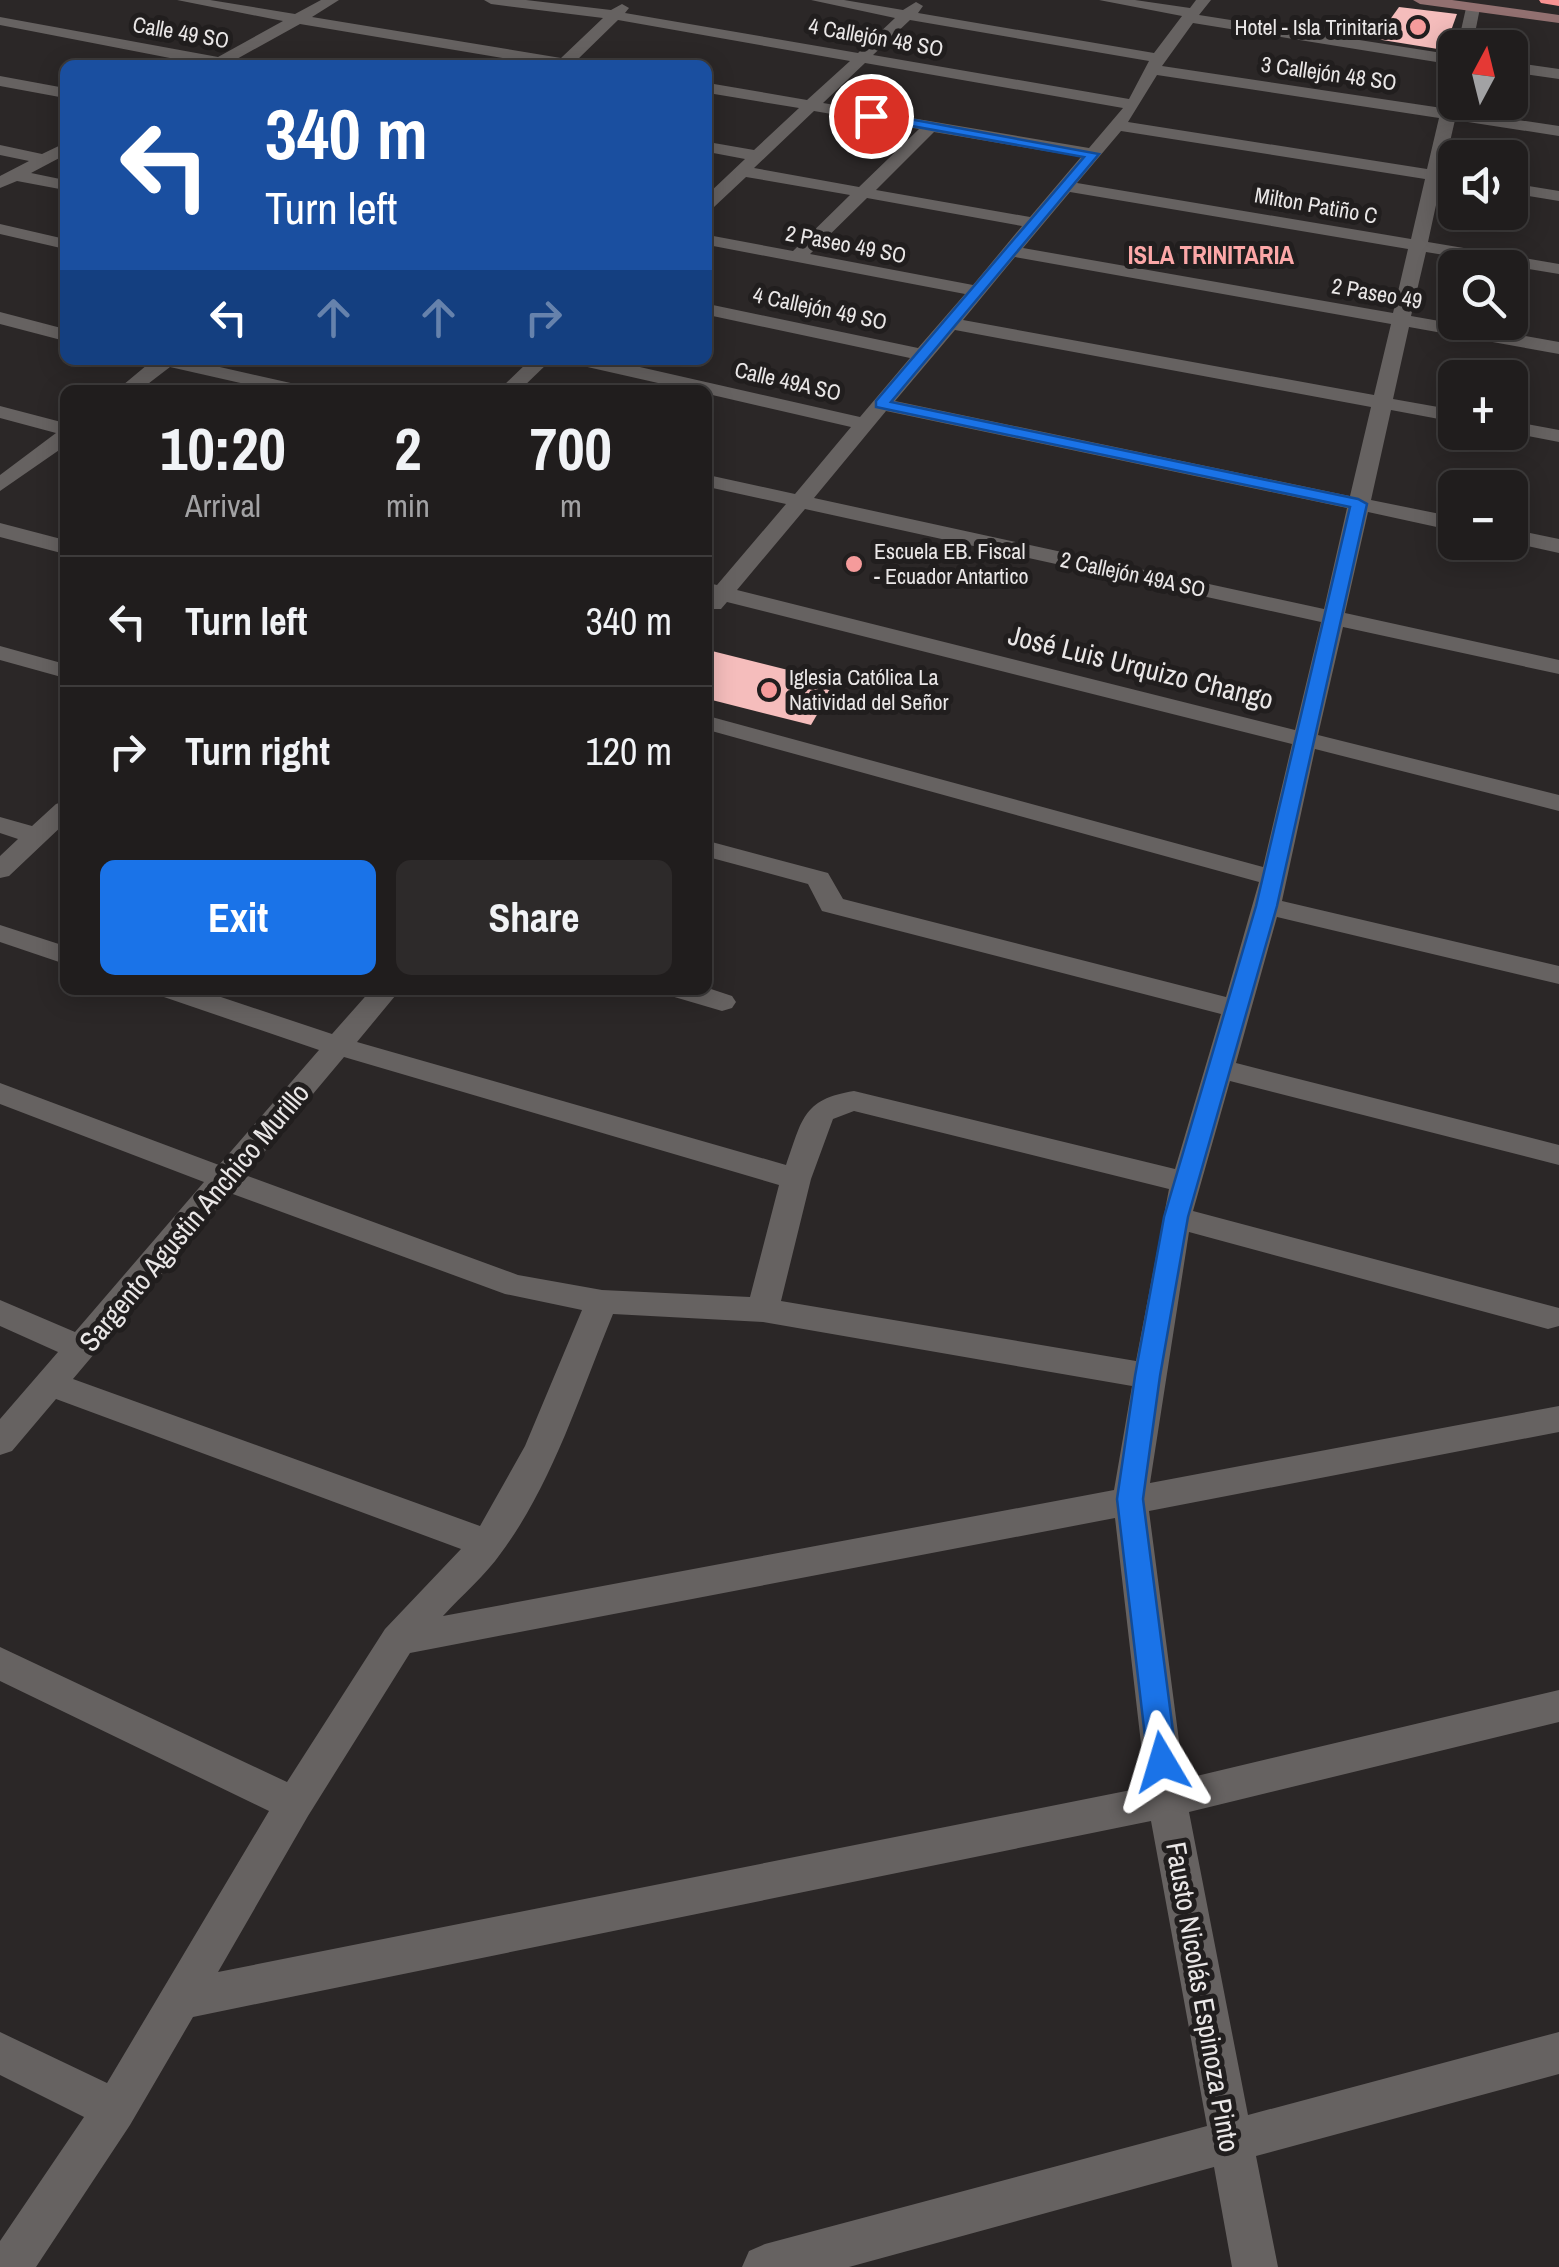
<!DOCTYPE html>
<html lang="en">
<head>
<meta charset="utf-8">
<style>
	body { margin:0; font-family:"Archivo Narrow",sans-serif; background:#2d2a2a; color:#f1f3f6; height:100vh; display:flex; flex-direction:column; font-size:38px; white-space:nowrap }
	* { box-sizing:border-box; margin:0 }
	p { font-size:32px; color:#a2a2a4 }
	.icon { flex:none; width:55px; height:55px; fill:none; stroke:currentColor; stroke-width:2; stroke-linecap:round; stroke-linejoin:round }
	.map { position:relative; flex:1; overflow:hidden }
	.panel { position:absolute; left:60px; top:385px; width:652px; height:610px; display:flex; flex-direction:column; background:#201d1d; border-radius:15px; box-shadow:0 5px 25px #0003,0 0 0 2px #3d3b3b }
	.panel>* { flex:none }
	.hud { position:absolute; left:60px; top:60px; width:652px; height:305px; border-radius:15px; box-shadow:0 5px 25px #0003,0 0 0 2px #3d3b3b; background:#1a4fa0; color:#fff; overflow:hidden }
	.needle { width:65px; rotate:7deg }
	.buttons { position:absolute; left:1438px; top:30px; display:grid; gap:20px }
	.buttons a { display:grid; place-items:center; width:90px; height:90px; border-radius:15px; background:#201d1d; box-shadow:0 5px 25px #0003,0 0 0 2px #3d3b3b; font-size:50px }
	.pin { position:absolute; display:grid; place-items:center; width:85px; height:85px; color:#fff; margin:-42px; border:5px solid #fff; border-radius:50%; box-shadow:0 2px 10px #0007 }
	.me { position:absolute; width:110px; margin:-55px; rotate:353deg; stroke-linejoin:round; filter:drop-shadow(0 0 8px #0008) }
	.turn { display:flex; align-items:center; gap:35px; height:210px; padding:0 40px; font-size:45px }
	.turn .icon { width:130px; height:130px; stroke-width:2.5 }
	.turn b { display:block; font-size:70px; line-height:85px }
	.lanes { display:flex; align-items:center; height:95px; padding:0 40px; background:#0003; justify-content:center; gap:50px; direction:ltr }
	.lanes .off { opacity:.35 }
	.eta { display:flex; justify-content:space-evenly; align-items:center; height:170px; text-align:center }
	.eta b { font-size:60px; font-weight:800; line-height:70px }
	.action { display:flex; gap:20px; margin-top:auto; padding:20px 40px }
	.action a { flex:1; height:115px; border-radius:15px; background:#1a73e8; color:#fff; font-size:40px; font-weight:800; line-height:115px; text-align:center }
	.action a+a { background:#2d2a2a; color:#f1f3f6 }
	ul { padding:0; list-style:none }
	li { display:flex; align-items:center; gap:30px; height:130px; padding:0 40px; border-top:2px solid #3d3b3b }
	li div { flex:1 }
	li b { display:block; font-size:38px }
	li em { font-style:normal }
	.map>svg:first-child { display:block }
</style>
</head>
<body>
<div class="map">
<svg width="1559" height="2267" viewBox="0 0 1559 2267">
	<rect width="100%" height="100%" fill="#2b2727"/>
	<!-- building -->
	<g fill="#f5bdbc">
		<path d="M1399,7L1457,14L1444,50L1376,39Z"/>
		<path d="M708,650L836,682L811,725L708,699Z"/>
	</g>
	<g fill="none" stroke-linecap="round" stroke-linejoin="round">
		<!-- street -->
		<g fill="#666261" fill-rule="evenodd">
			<path d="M177,0H210L295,14L321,0H339L312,17L561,58L603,18L491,4L484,0H526L611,10L622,4L629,8L625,13L858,53L895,18L811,0H844L903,10L916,2L923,6L918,13L1154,53L1182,16L1099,0H1135L1190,8L1196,0H1211L1199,15L1455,55V65L1193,23L1162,66L1442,108L1447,85L1455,80L1457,111L1559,126V136L1455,120L1443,172L1455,174V184L1441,182L1428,242L1559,264V274L1426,252L1411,316L1559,342V354L1409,327L1393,399L1455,410V422L1391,410L1371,500L1455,517V531L1368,512L1345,613L1559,660V674L1343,627L1318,735L1559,795V811L1315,749L1282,901L1559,966V984L1277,917L1236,1063L1559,1145V1165L1230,1081L1193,1211L1559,1308V1326L1548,1329L1189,1232L1150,1483L1559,1406V1432L1149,1511L1184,1779L1559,1690V1722L1189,1812L1248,2115L1559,2032V2074L1256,2156L1278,2267H1232L1214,2167L849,2267H742L749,2251L765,2244L1207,2126L1151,1821L193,2017L130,2125L36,2267H0V2241L84,2117L0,2075V2032L107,2083L269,1811L0,1681V1647L287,1782L385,1629L461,1549L56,1399L12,1451L0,1455V1419L58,1352L0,1326V1300L75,1332L204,1182L0,1104V1083L219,1165L319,1050L161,996L157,990H200L332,1034L371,990H400L357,1042L786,1165C802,1121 802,1099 854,1091L1175,1169L1221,1014L822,911L808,884L708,857V841L828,873L843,899L1226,997L1259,882L708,730V716L1263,867L1292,744L727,602L721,609H708V583L717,585L786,504L708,487V475L795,494L851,427L708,394V390H689L583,366L573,360H609L860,417L910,358L708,315V304L918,348L965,294L708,245V235L793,251L850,195L746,177L714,207L708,208V194L745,159L708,152V142L754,150L799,108L708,93V83L807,100L850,61L618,20L576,61L581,65H545L300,24L235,60L245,65H206L0,25V17L218,57L283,21ZM910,20L1149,61L1129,99L873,55ZM865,63L1123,108L1089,148L823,103ZM1157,75L1439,118L1427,169L1128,122ZM814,111L919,129L859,187L754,168ZM1121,131L1425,179L1411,239L1077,183ZM934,132L1081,157L1030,217L876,190ZM1070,192L1408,249L1393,313L1023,248ZM867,198L1022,226L973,285L810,254ZM1015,257L1391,324L1374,395L963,320ZM955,330L1371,407L1350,496L895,401ZM886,411L1347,508L1324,609L814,498ZM805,509L1321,622L1295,730L737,590ZM344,1057L779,1185L750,1297L602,1290L518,1275L245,1175ZM854,1111L1169,1189L1136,1361L781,1301L811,1179L833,1119ZM230,1193L505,1294L582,1310L525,1446L480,1526L73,1379ZM613,1314L763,1322L1132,1386L1114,1490L443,1616C462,1595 485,1576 501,1553C553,1483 580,1394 613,1314ZM1115,1518L1146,1787L218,1972L308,1816L410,1653Z"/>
			<path d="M1473,4L1480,8L1472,48H1457L1466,8Z"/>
			<path d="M1510,62L1559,69V79L1510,72Z"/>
			<path d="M0,76L65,88V98L0,86Z"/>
			<path d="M65,143V155L31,173L65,180V190L17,181L0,188V176L29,161L0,155V145L42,154Z"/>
			<path d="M1510,183L1559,191V201L1510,193Z"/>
			<path d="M0,224L65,239V249L0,234Z"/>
			<path d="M0,312L65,329V341L0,324Z"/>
			<path d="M153,360H189L304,386L307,390H271L170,367L140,390H117Z"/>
			<path d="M530,360H551L520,390H499Z"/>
			<path d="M0,406L65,423V446L0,491V475L56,433L0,418Z"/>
			<path d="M1510,421L1559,430V442L1508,432Z"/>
			<path d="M0,523L65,540V554L0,537Z"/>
			<path d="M1510,529L1559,539V553L1510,542Z"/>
			<path d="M0,646L65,664V678L0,660Z"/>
			<path d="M65,801V823L9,876L0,878V856L18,839L0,833V817L32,826L56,804Z"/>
			<path d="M0,925L65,946V964L0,942Z"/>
			<path d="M708,988L732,996L736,1002L732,1008L722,1011L671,996L667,990Z"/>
		</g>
		<!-- secondary -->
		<path fill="#927070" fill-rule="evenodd" d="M1413,0H1452L1559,15V23L1420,4Z"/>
		<!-- highway -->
		<path fill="#f89292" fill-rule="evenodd" d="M1539,0H1559V6L1541,3Z"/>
	</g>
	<!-- route -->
	<path fill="#1a73e8" stroke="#114b97" stroke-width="2.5" d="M871,112L1099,154L891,402L1358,499L1367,504L1277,906L1188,1217L1160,1376L1143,1499L1177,1762L1173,1772L1162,1775L1152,1772L1148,1762L1117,1499L1135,1376L1164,1217L1256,906L1350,507L876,407V401L1084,157L867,118Z"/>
	<!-- markers -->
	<g fill="#f59b9b" stroke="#211e1e" stroke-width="4">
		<circle cx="1418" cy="27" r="10"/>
		<circle cx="854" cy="564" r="10"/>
		<circle cx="769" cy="690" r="10"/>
	</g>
	<g text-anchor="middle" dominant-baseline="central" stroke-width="10" stroke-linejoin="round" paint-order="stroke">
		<!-- far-poi labels -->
		<g font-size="22" fill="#eae7e7" stroke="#211e1e" text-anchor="start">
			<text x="1398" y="27" text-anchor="end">Hotel - Isla Trinitaria</text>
			<text x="874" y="551">Escuela EB. Fiscal<tspan x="874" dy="25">- Ecuador Antartico</tspan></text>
			<text x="789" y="677">Iglesia Católica La<tspan x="789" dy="25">Natividad del Señor</tspan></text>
		</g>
		<!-- far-street labels -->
		<g font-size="22" fill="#eae7e7" stroke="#211e1e">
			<text transform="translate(181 32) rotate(10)">Calle 49 SO</text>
			<text transform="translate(876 37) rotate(10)">4 Callejón 48 SO</text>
			<text transform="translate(1329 73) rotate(8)">3 Callejón 48 SO</text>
			<text transform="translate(1316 205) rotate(10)">Milton Patiño C</text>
			<text transform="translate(846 244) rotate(11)">2 Paseo 49 SO</text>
			<text transform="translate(1377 293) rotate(10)">2 Paseo 49</text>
			<text transform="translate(820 308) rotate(12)">4 Callejón 49 SO</text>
			<text transform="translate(788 381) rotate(13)">Calle 49A SO</text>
			<text transform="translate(1133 574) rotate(12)">2 Callejón 49A SO</text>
		</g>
		<!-- far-neighbourhood labels -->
		<g font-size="25" font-weight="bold" fill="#fca7a7" stroke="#211e1e">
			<text x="1211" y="255">ISLA TRINITARIA</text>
		</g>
		<!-- street labels -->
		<g font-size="28" fill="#eae7e7" stroke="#211e1e">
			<text transform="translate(1141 667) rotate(14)">José Luis Urquizo Chango</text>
			<text transform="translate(194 1217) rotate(-50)">Sargento Agustin Anchico Murillo</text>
			<text transform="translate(1203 1997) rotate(80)">Fausto Nicolás Espinoza Pinto</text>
		</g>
	</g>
</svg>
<div class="buttons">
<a><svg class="needle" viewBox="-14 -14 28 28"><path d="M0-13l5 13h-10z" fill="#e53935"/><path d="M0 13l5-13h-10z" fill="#a2a2a4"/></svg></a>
<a><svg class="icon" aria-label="sound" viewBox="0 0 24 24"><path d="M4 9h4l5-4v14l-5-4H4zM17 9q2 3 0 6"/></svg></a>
<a><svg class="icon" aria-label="search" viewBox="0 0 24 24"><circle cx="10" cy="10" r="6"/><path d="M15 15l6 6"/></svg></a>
<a>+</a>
<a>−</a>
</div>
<div class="pin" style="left:871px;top:116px;background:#d93025"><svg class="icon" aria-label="arrive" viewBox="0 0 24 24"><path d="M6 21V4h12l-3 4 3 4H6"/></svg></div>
<svg class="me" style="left:1162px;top:1762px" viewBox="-20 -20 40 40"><path d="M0-17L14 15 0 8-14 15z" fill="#1a73e8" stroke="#fff" stroke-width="4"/></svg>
<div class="hud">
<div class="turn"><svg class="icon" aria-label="left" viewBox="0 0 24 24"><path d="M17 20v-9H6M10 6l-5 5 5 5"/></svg><div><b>340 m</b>Turn left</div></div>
<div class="lanes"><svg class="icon" aria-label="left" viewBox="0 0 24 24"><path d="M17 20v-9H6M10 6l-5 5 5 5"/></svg><svg class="icon off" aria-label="ahead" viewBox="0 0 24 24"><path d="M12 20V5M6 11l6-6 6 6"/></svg><svg class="icon off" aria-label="ahead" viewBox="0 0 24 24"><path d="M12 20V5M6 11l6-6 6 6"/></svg><svg class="icon off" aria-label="right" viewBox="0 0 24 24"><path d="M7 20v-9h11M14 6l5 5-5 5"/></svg></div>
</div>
<section class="panel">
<div class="eta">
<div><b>10:20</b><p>Arrival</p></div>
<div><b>2</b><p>min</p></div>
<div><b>700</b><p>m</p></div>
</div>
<ul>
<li><svg class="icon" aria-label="left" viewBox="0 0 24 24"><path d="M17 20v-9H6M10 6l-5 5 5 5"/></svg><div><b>Turn left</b></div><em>340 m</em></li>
<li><svg class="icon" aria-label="right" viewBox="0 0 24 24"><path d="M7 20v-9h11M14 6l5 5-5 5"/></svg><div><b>Turn right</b></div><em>120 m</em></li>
</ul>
<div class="action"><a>Exit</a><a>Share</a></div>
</section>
</div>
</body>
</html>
